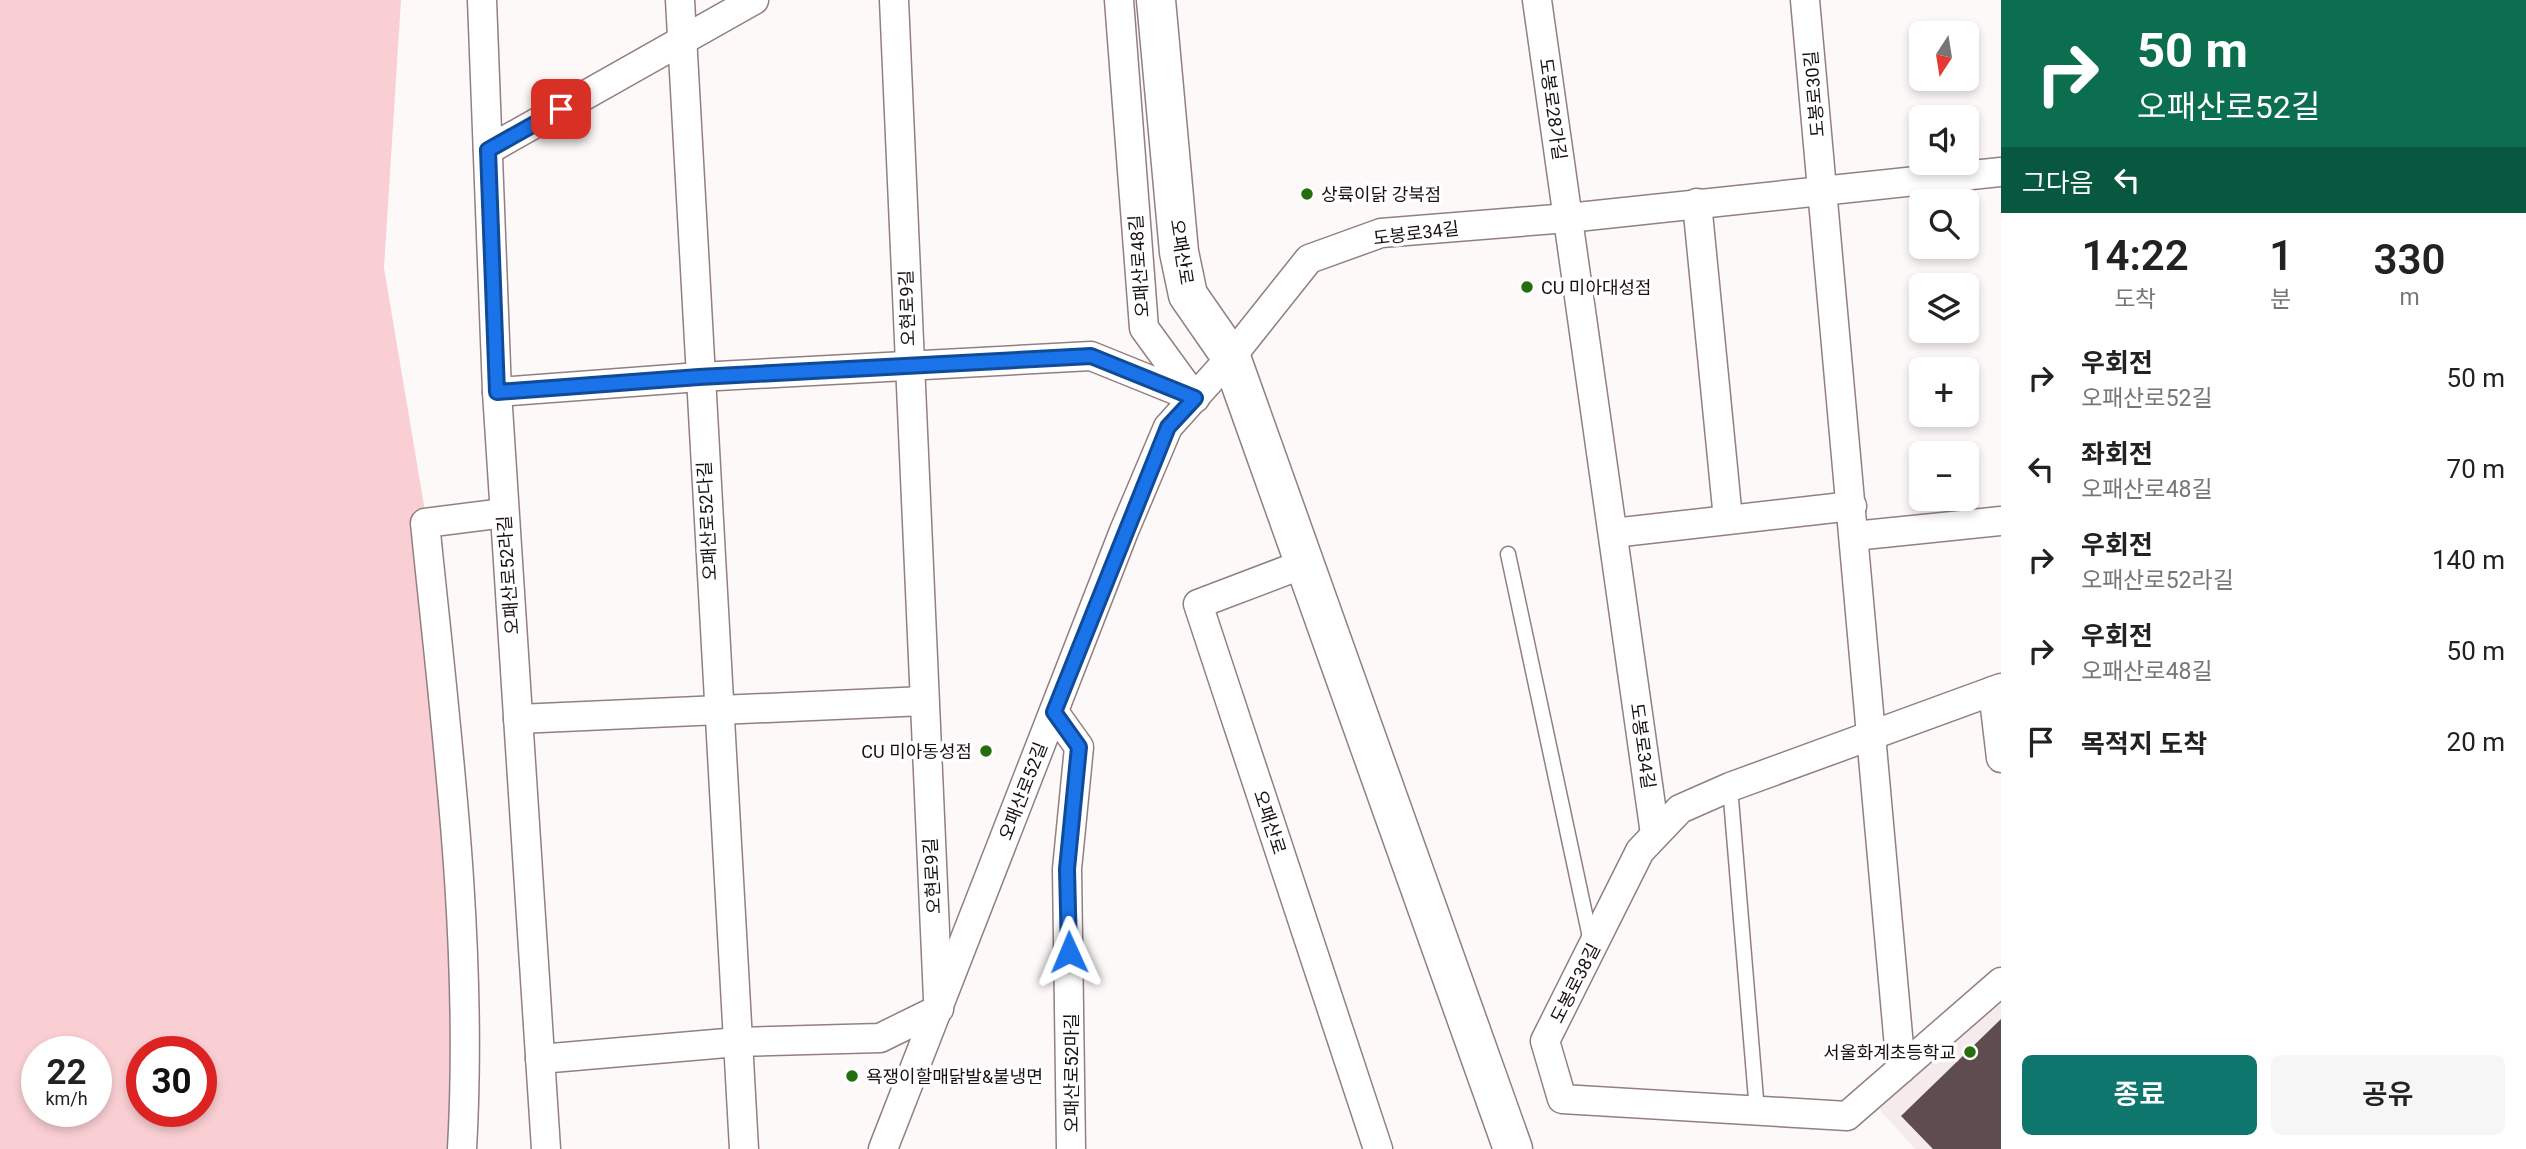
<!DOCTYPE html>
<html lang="ko">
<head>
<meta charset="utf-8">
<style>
	body { margin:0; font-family:Roboto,"Noto Sans KR",sans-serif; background:#f6f6f6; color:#222; height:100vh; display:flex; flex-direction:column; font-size:26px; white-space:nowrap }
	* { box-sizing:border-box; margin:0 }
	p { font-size:23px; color:#767676 }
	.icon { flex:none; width:38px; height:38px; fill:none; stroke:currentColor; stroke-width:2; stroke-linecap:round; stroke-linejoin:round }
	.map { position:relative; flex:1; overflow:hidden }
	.details { display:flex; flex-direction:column; background:#fff; width:525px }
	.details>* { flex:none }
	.banner { background:#0b6e4f; color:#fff; overflow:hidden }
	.needle { width:46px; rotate:192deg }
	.controls { position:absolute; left:1909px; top:21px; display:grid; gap:14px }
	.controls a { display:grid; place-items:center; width:70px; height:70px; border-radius:10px; background:#fff; box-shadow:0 4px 10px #0003; font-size:35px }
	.speed { position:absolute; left:21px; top:1036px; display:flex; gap:14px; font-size:35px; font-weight:700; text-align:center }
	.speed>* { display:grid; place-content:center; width:91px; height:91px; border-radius:50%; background:#fff; box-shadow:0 4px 10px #0003; line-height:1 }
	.speed small { font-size:18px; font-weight:400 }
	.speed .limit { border:10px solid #d22; background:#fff; color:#111 }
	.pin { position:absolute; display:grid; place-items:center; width:60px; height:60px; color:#fff; margin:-30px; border-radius:14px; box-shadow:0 4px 10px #0006 }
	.me { position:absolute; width:77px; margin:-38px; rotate:359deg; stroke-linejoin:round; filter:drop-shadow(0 0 5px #0008) }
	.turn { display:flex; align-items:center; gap:24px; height:147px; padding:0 21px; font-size:32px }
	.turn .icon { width:91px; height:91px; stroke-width:2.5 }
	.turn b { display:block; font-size:49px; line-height:60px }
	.then { display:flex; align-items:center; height:66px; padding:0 21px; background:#0003; gap:14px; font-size:26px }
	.eta { display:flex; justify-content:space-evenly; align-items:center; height:119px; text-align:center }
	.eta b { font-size:42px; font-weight:600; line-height:49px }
	.primary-button { display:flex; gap:14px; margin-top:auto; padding:14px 21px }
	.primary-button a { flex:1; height:80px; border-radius:10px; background:#0f766e; color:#fff; font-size:28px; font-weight:600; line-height:80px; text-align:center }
	.primary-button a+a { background:#f6f6f6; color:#222 }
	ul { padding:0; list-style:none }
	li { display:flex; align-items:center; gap:21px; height:91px; padding:0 21px }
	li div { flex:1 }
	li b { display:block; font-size:26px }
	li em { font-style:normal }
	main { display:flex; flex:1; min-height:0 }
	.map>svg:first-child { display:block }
</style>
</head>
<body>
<main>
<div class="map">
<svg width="2001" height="1149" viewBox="0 0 2001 1149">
	<rect width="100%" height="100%" fill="#fdf9f9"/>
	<!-- built -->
	<path fill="#f6ebec" d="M2001,994V1149H1915L1879,1109Z"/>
	<!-- green -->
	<path fill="#facfd3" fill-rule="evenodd" d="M0,0H401L384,268L427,523L461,1149H0ZM37,1052H96V1111H37ZM142,1052H201V1111H142Z"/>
	<!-- building -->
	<path fill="#5e4c4e" d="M2001,1019V1149H1933L1901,1116Z"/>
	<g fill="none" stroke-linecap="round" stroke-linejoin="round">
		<!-- lane casing -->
		<g stroke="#927f81" stroke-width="17">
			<g id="lane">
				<path d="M1508,554L1591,942"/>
				<path d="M1730,787L1757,1111"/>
			</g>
		</g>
		<!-- street casing -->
		<g stroke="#927f81" stroke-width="31">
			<g id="street">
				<path d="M482,0L497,392L546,1149"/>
				<path d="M680,0L744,1149"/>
				<path d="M894,0L938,999"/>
				<path d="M1119,0L1144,328L1195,398"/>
				<path d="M1537,0L1655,834"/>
				<path d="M1805,0L1901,1069"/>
				<path d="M488,150L754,0"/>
				<path d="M1697,203L1728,519"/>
				<path d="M497,392L699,377L1091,356L1195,398"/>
				<path d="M1613,533L1852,506"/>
				<path d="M1854,536L2001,521"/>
				<path d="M1306,563L1198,604L1378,1149"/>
				<path d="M2001,688L1730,787L1680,809L1640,851L1545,1041L1562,1099L1847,1116L2001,982"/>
				<path d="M1993,691L2001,758"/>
				<path d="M1054,712L1079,747L1067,869L1071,1149"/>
				<path d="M518,719L924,701"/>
				<path d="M540,1059L738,1042L880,1038L939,1009"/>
				<path d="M462,1149C474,940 446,730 425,523L504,513"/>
				<path d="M883,1149L1124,531L1168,427L1231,357L1309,259L1381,233L1568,218L2001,172"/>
			</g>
		</g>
		<!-- secondary casing -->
		<g stroke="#927f81" stroke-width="41">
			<path id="secondary" d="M1156,0L1179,252L1188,295L1231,357L1513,1149"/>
		</g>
		<!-- lane -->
		<use href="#lane" stroke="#fff" stroke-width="14"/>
		<!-- street -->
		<use href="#street" stroke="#fff" stroke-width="28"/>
		<!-- secondary -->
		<use href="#secondary" stroke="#fff" stroke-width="38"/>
	</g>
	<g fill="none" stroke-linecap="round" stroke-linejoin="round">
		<!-- route casing -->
		<g stroke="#114b97" stroke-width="18">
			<path id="route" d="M561,109L488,150L497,392L699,377L1091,356L1195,398L1168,427L1054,712L1079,747L1067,869L1069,952"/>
		</g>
		<!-- route -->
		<use href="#route" stroke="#1a73e8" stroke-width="12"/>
	</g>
	<!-- markers -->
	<g fill="#256e0e" stroke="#fff" stroke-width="2.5">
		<circle cx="1307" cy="194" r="7"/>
		<circle cx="1527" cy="287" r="7"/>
		<circle cx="986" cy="751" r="7"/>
		<circle cx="1970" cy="1052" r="7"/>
		<circle cx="852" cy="1076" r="7"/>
	</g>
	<g text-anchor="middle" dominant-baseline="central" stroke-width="7" stroke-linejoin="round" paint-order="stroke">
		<!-- street labels -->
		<g font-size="18" fill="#191212" stroke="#fff">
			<text transform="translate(1814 94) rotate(-95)">도봉로30길</text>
			<text transform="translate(1553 109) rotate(82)">도봉로28가길</text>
			<text transform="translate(1416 233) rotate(-7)">도봉로34길</text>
			<text transform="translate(1182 252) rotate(81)">오패산로</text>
			<text transform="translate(1139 266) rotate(-94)">오패산로48길</text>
			<text transform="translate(907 308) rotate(-92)">오현로9길</text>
			<text transform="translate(707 521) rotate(-93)">오패산로52다길</text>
			<text transform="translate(508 575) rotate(-94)">오패산로52라길</text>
			<text transform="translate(1643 746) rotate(82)">도봉로34길</text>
			<text transform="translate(1023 791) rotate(-69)">오패산로52길</text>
			<text transform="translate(1270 822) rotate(72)">오패산로</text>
			<text transform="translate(932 876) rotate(-93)">오현로9길</text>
			<text transform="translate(1575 983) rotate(-63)">도봉로38길</text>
			<text transform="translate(1071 1073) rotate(-90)">오패산로52마길</text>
		</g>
		<!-- poi labels -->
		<g font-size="18" fill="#191212" stroke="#fff" text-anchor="start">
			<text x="1321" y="194">상륙이닭 강북점</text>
			<text x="1541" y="287">CU 미아대성점</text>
			<text x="972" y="751" text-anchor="end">CU 미아동성점</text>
			<text x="1956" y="1052" text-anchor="end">서울화계초등학교</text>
			<text x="866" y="1076">욕쟁이할매닭발&amp;불냉면</text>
		</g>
	</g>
</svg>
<div class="controls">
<a><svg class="needle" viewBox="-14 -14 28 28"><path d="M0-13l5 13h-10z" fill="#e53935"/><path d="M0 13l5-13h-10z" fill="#767676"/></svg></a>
<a><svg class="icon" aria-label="sound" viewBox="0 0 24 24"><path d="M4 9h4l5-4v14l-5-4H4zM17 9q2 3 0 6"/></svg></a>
<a><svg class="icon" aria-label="search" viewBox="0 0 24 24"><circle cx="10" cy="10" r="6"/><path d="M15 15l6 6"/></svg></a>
<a><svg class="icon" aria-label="layers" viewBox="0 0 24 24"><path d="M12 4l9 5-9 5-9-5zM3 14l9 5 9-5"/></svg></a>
<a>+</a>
<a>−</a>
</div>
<div class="speed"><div>22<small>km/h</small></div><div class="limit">30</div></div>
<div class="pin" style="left:561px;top:109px;background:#d93025"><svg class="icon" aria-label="arrive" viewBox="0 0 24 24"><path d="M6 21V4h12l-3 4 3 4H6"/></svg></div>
<svg class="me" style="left:1069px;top:952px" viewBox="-20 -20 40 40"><path d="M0-17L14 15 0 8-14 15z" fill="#1a73e8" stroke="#fff" stroke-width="4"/></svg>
</div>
<section class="details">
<div class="banner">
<div class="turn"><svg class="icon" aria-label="right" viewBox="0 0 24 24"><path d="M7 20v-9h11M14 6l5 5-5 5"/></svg><div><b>50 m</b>오패산로52길</div></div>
<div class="then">그다음<svg class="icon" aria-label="left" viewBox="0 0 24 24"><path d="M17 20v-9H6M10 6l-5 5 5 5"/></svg></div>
</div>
<div class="eta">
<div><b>14:22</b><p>도착</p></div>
<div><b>1</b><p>분</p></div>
<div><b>330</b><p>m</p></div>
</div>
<ul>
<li><svg class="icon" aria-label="right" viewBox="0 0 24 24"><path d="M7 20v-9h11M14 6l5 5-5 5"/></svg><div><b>우회전</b><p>오패산로52길</p></div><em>50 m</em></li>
<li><svg class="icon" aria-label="left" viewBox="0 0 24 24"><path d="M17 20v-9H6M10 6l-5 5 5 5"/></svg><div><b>좌회전</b><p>오패산로48길</p></div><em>70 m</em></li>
<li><svg class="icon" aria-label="right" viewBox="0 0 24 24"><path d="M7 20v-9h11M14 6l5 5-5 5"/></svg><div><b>우회전</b><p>오패산로52라길</p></div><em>140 m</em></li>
<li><svg class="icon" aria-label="right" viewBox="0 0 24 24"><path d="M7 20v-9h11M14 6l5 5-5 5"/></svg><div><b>우회전</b><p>오패산로48길</p></div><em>50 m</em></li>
<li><svg class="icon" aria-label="arrive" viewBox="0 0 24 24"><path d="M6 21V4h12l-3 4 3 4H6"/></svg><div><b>목적지 도착</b></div><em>20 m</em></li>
</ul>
<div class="primary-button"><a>종료</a><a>공유</a></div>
</section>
</main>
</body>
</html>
